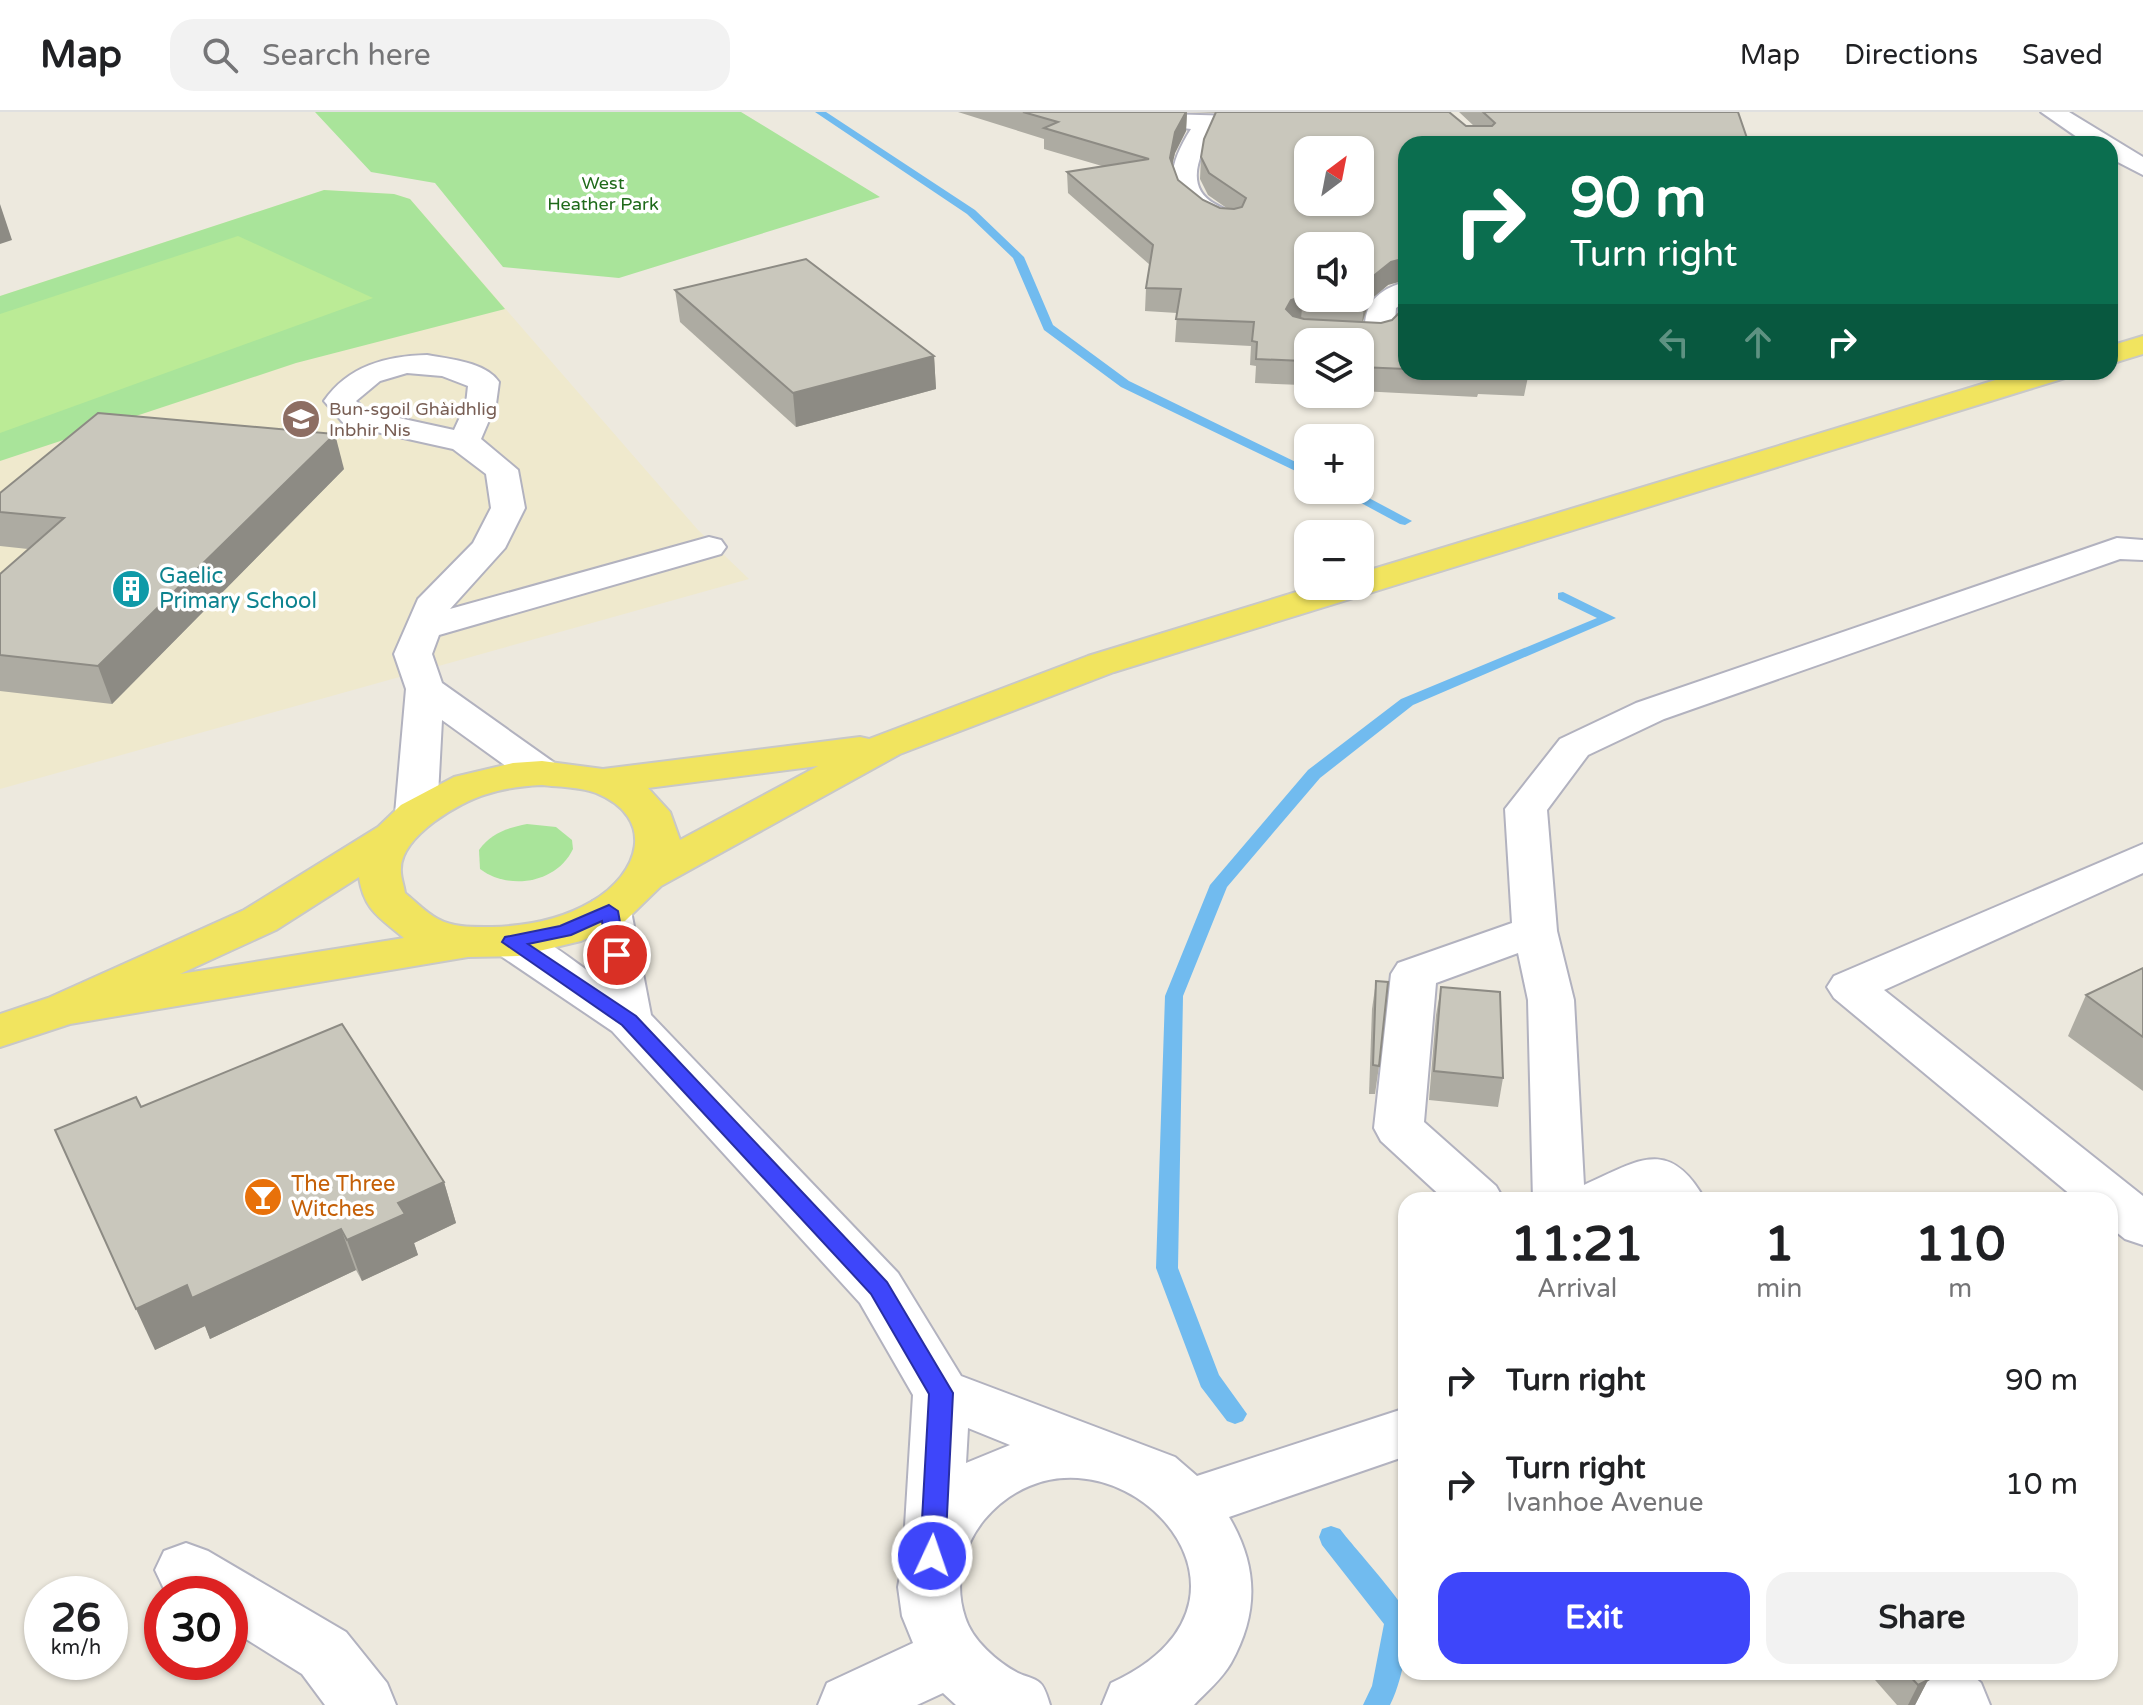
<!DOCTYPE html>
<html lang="en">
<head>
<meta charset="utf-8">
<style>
	body { margin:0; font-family:"Varela Round",sans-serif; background:#f2f2f2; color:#202124; height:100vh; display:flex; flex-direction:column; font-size:30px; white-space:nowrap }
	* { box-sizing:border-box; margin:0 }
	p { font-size:26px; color:#757577 }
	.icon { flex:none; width:44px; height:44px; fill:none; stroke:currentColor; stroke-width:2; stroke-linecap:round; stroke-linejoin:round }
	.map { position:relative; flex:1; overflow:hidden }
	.side { position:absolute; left:1398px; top:1080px; width:720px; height:488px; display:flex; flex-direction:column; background:#fff; border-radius:24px; box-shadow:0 2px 6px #0004 }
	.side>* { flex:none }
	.hud { position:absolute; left:1398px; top:24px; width:720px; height:244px; border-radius:24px; box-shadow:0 2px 6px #0004; background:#0b6e4f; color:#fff; overflow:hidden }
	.needle { width:52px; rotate:32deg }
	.fabs { position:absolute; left:1294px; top:24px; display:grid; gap:16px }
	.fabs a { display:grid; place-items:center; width:80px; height:80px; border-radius:16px; background:#fff; box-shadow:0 2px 6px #0004; font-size:40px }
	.speed { position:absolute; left:24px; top:1464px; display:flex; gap:16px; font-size:40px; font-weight:700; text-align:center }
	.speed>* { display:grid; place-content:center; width:104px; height:104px; border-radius:50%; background:#fff; box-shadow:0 2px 6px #0004; line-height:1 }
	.speed small { font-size:20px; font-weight:400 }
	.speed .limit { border:12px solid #d22; background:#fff; color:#111 }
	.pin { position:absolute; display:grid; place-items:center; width:68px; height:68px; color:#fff; margin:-34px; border:4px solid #fff; border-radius:50%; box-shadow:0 2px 8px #0007 }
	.me { position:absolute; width:88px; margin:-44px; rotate:3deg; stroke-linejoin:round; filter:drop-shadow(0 0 6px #0008) }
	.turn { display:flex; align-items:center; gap:28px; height:168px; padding:0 40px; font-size:36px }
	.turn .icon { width:104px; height:104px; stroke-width:2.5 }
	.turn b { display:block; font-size:56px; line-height:68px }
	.lanes { display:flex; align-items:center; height:76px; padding:0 40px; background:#0003; justify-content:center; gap:40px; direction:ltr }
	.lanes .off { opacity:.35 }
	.eta { display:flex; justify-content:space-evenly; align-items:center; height:136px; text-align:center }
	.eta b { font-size:48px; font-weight:700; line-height:56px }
	.cta { display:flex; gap:16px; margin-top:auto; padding:16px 40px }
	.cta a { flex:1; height:92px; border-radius:24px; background:#3e46fa; color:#fff; font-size:32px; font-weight:700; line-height:92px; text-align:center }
	.cta a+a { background:#f2f2f2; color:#202124 }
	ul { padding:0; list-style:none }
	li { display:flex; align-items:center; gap:24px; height:104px; padding:0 40px }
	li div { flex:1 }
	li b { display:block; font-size:30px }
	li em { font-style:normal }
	header { display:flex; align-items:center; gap:48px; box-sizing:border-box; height:112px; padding:0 40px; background:#fff; border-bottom:2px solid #e0e0e0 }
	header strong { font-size:38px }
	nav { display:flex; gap:44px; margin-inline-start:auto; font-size:28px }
	.search { width:560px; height:72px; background:#f2f2f2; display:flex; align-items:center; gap:20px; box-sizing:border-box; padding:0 28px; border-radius:24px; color:#757577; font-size:30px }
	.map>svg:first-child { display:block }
</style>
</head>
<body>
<header>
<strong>Map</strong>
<div class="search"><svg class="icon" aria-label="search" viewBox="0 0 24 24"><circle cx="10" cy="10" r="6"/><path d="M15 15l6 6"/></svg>Search here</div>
<nav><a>Map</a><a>Directions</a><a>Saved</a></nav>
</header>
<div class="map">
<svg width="2143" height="1593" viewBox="0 0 2143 1593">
	<rect width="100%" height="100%" fill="#ede9de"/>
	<!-- education -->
	<path fill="#efe9cd" d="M324,78L394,82L410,87L698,418L749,467L0,677V184Z"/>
	<!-- green -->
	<g fill="#a9e49a">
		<path d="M315,0H741L880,85L619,166L503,155L435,71L371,60Z"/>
		<path d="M324,78L394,82L410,87L505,197L296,251L0,349V184Z"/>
		<path d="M527,712L556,715L572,728L573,737C557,771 509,779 480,757L479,738C491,721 507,716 527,712Z"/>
	</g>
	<!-- pitch -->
	<path fill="#bbeb96" d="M238,124L373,186L0,321V202Z"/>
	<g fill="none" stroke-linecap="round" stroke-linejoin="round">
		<!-- stream -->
		<g fill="#71bbef" fill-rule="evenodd">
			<path d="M815,0H826L975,98L1024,145L1053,213L1129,269L1308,356V365L1121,275L1044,218L1013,146L967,102Z"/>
			<path d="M1337,378H1354L1412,409L1405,413L1400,412Z"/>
			<path d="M1563,480L1616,506L1413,593L1320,666L1227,775L1183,884L1178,1156L1219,1263L1247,1302L1243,1309L1235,1312L1227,1309L1201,1275L1156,1156L1165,884L1210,773L1308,658L1401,587L1597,506L1558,487V481Z"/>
			<path d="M1331,1414L1340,1417C1351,1432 1402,1488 1406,1501C1413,1522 1400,1575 1390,1593H1363L1372,1574L1384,1512L1322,1433L1319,1425L1322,1417Z"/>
		</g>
		<!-- minor casing -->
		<g stroke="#b2b2bf" stroke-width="4">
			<g id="minor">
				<path d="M1098,0L1268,5L1276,7L1280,12L1276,17L1268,19H1213C1199,43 1184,75 1215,92C1225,98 1236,101 1242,110L1238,116C1224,119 1215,113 1203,107C1160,84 1169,52 1191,17L1110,7L1102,5Z"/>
				<path d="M2041,0H2069L2143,45V63L2110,46V32H2087Z"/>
				<path d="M1406,170V189L1396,196L1394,223L1389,229C1369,234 1343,231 1323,226L1318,220L1323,214L1333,211L1365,213C1366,188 1382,176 1406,170Z"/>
				<path d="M427,243C449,247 486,250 499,270L496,292L481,327L518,358L525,396L505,436L450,497L709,425L721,428L726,435L721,442L439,523L432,542L442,571L556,652L562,661L556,670L542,673L528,670L442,608L437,702L431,711L416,715L401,711L395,702L406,577L394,542L418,487L473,431L491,396L486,362L453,337L345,313L324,289C348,254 386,244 427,243ZM407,261L442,264L468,274L466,292L454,318L367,299L356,289L380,269Z"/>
				<path d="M2117,426L2143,428V448L2120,447L1664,607L1588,643L1547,698L1557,819L1574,888L1584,1073C1636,1050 1669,1023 1705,1088H1533L1528,888L1518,841L1436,871L1424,1010L1496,1074L1504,1088H1445L1381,1029L1374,1016L1391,862L1398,851L1512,811L1505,697L1560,627L1636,591Z"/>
				<path d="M2143,732V761L1884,878L2143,1084V1133L2125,1127L2110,1115V1088H2077L1834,886L1827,875L1834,864Z"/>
				<path d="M609,785L625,789L631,799L651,903L898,1161L961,1264L1175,1345L1197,1364L1406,1296V1344L1229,1405C1258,1454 1259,1501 1231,1551C1222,1567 1206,1580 1194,1593H1102L1111,1571C1307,1482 1095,1278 984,1408C962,1435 954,1472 965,1505C972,1528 997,1550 1018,1561C1024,1564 1035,1566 1040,1571C1045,1575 1048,1587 1050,1593H956L943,1581L917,1593H818L827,1571L913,1531L902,1504L898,1475L903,1447L913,1283L860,1191L612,919L495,840L489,830L495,820C532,810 569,847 598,866L587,799L593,789ZM968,1316L1010,1333L966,1351Z"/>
				<path d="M186,1431L208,1439L346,1520L387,1571L396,1593H325L302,1562L230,1517V1482H172L164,1477L155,1458L164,1439Z"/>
				<path d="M1893,1560H1969L1981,1571L1990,1593H1914L1902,1581Z"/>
			</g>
		</g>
		<!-- major casing -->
		<g stroke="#c8c8c8" stroke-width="4">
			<g id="major">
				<path d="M2143,224V242L2110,252V234Z"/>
				<path d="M2022,260H2069L2065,266L1114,560L900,642L661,774L625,809L581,829L518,844L468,845L70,912L0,935V902L48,886L244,798L378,715L401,693L454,665L513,651L542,649L603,657L860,625L869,627L1088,544L1316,474H1360V461ZM818,654L680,728L670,700L648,676ZM542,673C559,675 580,675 596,681C657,706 640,762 591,790C560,808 527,814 492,815C474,815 454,816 438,807C426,801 415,789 405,781C404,773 400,764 401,756C402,724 459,690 487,682C505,676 523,674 542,673ZM359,765C364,798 379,805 404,826L180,862L276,818Z"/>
			</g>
		</g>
		<!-- minor -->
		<use href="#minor" fill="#fff" fill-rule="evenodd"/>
		<!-- major -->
		<use href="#major" fill="#f1e45f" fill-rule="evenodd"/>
	</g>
	<!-- wall -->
	<g fill="#adaba2" fill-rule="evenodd">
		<path d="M958,0H1187L1186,19L1175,41L1172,52L1178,68L1203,88L1220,96L1228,97L1208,83L1200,67L1201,45L1216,1L1189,0H1449L1466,14H1474L1459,0H1738L1406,32L1388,173L1370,188L1363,210L1381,211L1392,208L1399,201L1401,174L1406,170V260H1529L1524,284L1478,282L1477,285L1360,279V230H1308V277L1301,276V273L1255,271L1256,254L1250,253L1251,234L1175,230L1177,201L1145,199L1146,176L1150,153L1068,81L1067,60L1102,54L1044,37V27ZM1308,134L1360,186H1308Z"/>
		<path d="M675,178L934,244L936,277L796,315L680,210Z"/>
		<path d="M344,357L112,592L0,579V462L28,437L0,434V381Z"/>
		<path d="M2143,856V979L2068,924L2086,883Z"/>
		<path d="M1376,869L1379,954L1375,982H1369L1372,897Z"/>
		<path d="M1441,875L1503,966L1498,995L1429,988L1436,903Z"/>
		<path d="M141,995L444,1070L456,1111L414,1131L418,1143L362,1169L356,1158L210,1227L205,1214L155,1238Z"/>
		<path d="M1868,1560H1919L1928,1568L1915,1593H1897Z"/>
	</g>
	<!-- shaded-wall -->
	<g fill="#8d8b84">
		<path d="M1187,0L1186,19L1175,41L1169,67L1170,46L1175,20Z"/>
		<path d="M0,92L12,128L0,132Z"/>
		<path d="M1406,146V168L1388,173L1370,188L1362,211L1365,187L1372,165L1391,150Z"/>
		<path d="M1303,184L1301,207L1290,211L1286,197L1291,188Z"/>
		<path d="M934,244L936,277L796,315L793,281Z"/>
		<path d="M335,322L344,357L112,592L98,554Z"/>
		<path d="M444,1070L456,1111L414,1131L418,1143L362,1169L347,1128L398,1091Z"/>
		<path d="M341,1117L356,1158L210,1227L205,1214L155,1238L136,1197L187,1173Z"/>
		<path d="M1928,1568L1915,1593H1908L1918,1573Z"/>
	</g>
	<!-- building -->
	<g fill="#c9c7bc" stroke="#8d8b84" stroke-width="2" fill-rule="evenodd">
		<path d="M1023,0H1186L1175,20L1170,46L1178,68L1203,88L1220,96L1234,97L1242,95L1246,86L1209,61L1201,45L1204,27L1216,0H1449L1466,14H1492L1495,11L1483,0H1738L1749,32H1406V146L1391,150L1372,165L1365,187L1343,186H1360V134H1308V184H1303L1291,188L1286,197L1293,204L1304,207L1381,211L1392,208L1400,200L1401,174L1406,170V257L1360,255V230H1308V252H1303V249L1256,247L1257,230L1252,229L1254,210L1176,207L1181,177L1146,176L1153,133L1067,60L1149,47L1044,16L1058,10ZM1308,38H1360V90H1308Z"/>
		<path d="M806,147L934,244L793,281L675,178Z"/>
		<path d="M98,301L335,322L98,554L0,543V462L64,406L0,400V381Z"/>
		<path d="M2143,856V925L2086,883Z"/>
		<path d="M1376,869L1388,870L1379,954L1373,953Z"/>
		<path d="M1441,875L1500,880L1503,966L1434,959Z"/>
		<path d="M342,912L444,1070L398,1091L405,1102L347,1128L341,1117L192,1186L187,1173L136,1197L55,1018L136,985L141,995Z"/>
		<path d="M1906,1560H1919L1928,1568L1918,1573Z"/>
	</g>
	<!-- route -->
	<path fill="#3e46fa" stroke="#282ea2" stroke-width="2" d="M609,793L618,799L626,843L623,848H610L607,843L602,809L571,823L528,832L636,904L887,1170L953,1281L945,1444L941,1451L932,1455L923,1451L920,1444L929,1282L871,1182L622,913L502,830L505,825L560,814Z"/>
	<!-- icons -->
	<defs>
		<g id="school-disc" transform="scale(2)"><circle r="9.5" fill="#8d6e63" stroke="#fff"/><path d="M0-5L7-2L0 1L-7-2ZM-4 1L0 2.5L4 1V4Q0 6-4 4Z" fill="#fff"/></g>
		<g id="building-disc" transform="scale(2)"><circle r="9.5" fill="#0f9aa8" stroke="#fff"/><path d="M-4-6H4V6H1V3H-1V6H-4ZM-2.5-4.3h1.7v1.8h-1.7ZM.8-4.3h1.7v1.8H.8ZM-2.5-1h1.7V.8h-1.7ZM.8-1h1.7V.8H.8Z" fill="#fff"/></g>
		<g id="bar-disc" transform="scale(2)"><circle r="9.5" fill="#e8710a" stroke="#fff"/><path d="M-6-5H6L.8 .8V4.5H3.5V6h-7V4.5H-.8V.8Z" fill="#fff"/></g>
	</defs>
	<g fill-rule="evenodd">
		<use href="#school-disc" x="301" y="307"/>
		<use href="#building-disc" x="131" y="477"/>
		<use href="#bar-disc" x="263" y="1085"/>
	</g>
	<g text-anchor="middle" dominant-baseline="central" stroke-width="7" stroke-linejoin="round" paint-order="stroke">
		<!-- far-park labels -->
		<g font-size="18" fill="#1f6a1a" stroke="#fff">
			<text x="603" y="71">West<tspan x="603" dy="21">Heather Park</tspan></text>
		</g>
		<!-- far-education labels -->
		<g font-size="18" fill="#785e54" stroke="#fff" text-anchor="start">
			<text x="329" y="297">Bun-sgoil Ghàidhlig<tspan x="329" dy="21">Inbhir Nis</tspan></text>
		</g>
		<!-- culture labels -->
		<g font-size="22" fill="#0d838f" stroke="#fff" text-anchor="start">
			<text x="159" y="464">Gaelic<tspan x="159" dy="25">Primary School</tspan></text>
		</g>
		<!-- food labels -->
		<g font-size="22" fill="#c56008" stroke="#fff" text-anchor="start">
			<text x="291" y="1072">The Three<tspan x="291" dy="25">Witches</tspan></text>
		</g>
	</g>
</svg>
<div class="fabs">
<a><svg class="needle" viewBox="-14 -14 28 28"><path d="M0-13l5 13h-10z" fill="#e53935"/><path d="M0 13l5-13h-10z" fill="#757577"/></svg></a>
<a><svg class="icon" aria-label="sound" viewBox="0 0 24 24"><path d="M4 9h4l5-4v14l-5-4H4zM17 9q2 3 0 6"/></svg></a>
<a><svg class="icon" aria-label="layers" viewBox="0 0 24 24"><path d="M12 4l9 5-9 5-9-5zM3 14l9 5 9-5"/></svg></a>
<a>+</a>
<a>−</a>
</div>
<div class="speed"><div>26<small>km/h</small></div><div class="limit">30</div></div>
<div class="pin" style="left:617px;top:843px;background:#d93025"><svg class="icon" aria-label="arrive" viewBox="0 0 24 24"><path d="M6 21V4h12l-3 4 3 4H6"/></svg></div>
<svg class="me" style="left:932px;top:1444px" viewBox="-20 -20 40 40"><circle r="17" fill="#3e46fa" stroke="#fff" stroke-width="3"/><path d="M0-11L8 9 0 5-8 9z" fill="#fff"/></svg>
<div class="hud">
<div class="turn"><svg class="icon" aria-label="right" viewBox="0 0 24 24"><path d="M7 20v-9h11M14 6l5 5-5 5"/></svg><div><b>90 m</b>Turn right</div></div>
<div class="lanes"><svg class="icon off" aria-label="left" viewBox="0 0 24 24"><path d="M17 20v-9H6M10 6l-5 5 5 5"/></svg><svg class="icon off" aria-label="ahead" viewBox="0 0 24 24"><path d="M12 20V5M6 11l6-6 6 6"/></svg><svg class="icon" aria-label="right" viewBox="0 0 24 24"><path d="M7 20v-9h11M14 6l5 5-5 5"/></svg></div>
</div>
<section class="side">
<div class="eta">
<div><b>11:21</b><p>Arrival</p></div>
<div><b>1</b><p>min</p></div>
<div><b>110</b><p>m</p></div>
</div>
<ul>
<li><svg class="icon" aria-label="right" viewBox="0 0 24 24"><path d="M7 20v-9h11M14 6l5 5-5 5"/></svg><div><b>Turn right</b></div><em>90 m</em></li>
<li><svg class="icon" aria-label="right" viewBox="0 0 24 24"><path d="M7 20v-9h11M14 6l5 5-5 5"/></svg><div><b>Turn right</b><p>Ivanhoe Avenue</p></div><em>10 m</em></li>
</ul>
<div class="cta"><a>Exit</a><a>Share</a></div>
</section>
</div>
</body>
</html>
